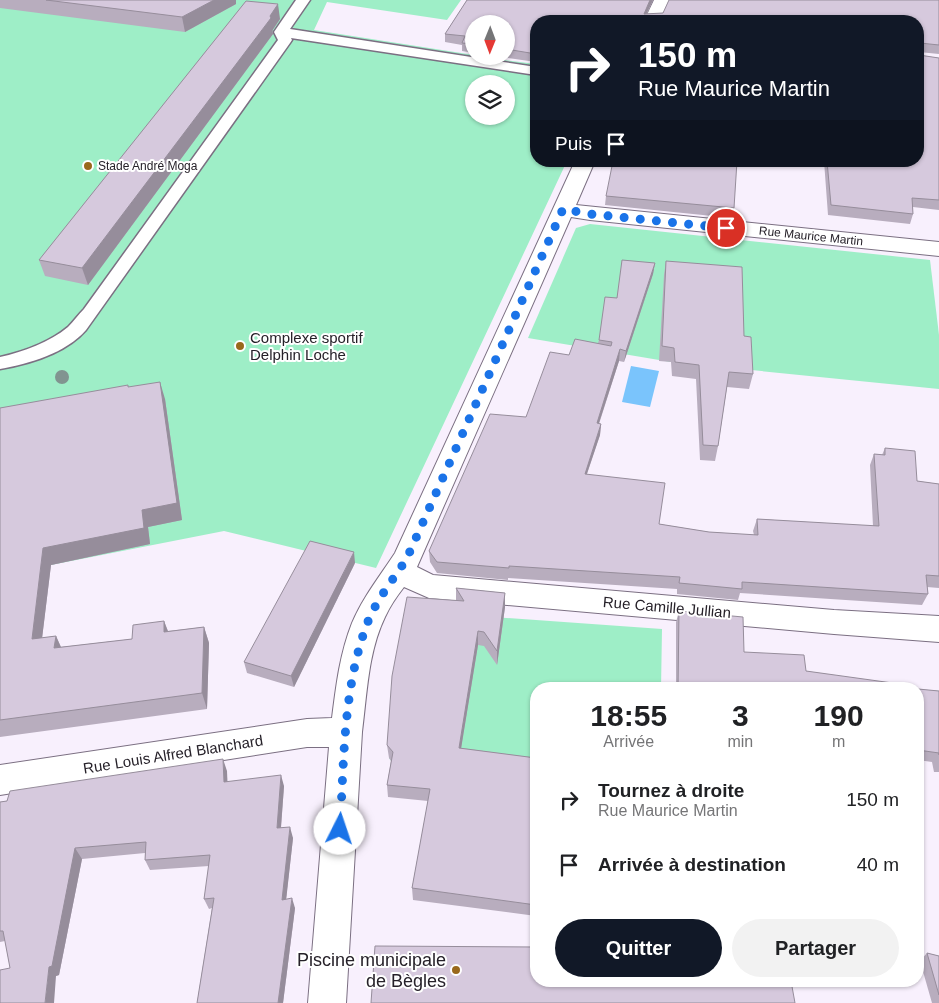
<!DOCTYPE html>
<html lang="fr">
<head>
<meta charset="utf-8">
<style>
	body { margin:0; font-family:Arial,sans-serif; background:#f2f2f2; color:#202124; height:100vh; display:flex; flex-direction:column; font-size:19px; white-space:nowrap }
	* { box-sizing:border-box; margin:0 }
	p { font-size:16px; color:#757577 }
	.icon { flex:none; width:28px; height:28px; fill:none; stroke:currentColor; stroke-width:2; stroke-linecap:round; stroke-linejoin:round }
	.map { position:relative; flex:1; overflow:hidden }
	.side { position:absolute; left:530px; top:682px; width:394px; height:305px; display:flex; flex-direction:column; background:#fff; border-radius:20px; box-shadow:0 1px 4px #0004 }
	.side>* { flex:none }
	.hud { position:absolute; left:530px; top:15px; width:394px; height:152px; border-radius:20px; box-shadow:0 1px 4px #0004; background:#111827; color:#fff; overflow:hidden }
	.needle { width:32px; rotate:181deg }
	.fabs { position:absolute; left:465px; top:15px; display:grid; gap:10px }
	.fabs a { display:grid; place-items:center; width:50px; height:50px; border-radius:50%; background:#fff; box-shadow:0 1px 4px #0004; font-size:25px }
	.pin { position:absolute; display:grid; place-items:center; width:42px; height:42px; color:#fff; margin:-21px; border:2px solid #fff; border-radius:50%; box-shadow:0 1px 5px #0007 }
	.me { position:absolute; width:55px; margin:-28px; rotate:4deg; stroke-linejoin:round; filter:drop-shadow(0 0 4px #0008) }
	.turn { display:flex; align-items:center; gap:18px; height:105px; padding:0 25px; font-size:22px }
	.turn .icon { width:65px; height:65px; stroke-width:2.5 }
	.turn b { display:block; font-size:35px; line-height:42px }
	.then { display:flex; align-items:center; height:48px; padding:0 25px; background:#0003; gap:10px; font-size:19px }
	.eta { display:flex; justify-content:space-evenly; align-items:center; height:85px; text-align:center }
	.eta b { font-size:30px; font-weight:700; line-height:35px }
	.action { display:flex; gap:10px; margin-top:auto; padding:10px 25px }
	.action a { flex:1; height:58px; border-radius:30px; background:#111827; color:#fff; font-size:20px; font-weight:700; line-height:58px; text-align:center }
	.action a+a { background:#f2f2f2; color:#202124 }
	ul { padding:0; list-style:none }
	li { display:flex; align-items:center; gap:15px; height:65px; padding:0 25px }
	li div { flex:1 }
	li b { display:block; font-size:19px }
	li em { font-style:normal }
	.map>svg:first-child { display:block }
</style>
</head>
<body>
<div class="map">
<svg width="939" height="1003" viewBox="0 0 939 1003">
	<rect width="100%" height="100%" fill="#f8f0fd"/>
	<!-- green -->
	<g fill="#9eeec7" fill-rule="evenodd">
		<path d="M0,0H461L447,20L327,2L314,30L474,55V56L536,64V161H567L376,568L224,531L0,575ZM474,84H506V116H474Z"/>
		<path d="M590,224L930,260L939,335V389L671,362L528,338L576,228Z"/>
		<path d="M408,611L662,629L661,689H536V813L394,765L389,758L393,682Z"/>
	</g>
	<!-- water -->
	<path fill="#7ac4fc" d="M631,366L659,371L650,407L622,402Z"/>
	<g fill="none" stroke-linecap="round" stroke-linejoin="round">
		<!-- lane casing -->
		<g stroke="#7b6f82" stroke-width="3">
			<path id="lane" d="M296,0H310L290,29L536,67V75L291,38L292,40L290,43L86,330C66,353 29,364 0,369V357C23,352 50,342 68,327C74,321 78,315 84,309L278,40L274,32Z"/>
		</g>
		<!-- street casing -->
		<g stroke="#7b6f82" stroke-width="2">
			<g id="street">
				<path d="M654,0H670L660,21H644Z"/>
				<path d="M575,161H595L576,205L939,242V256L590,220L571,217L417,567L433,575L834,610L939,616V642L834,634L429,598L404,587C397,596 390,606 385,617C368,652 367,694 362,732L346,1003H308L329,747H307L0,795V765L307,719L332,718C336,686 340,653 352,623C363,597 380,576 395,553Z"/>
			</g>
		</g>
		<!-- lane -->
		<use href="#lane" fill="#fff" fill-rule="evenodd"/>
		<!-- street -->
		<use href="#street" fill="#fff" fill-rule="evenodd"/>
	</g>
	<!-- trees -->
	<circle fill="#819490" cx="62" cy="377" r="7"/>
	<!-- wall -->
	<g fill="#b8adbe">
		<path d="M0,0H236V4L185,32L0,8Z"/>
		<path d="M467,0H653L647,14L663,13L669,0H939V54L919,52V55L939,58V210L913,207V214L910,224L828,215L824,161H918V21H536V62L494,56H506V24H474V53L462,51V45L445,42V34Z"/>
		<path d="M246,1L280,19L272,31L273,34L88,285L45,276L39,260Z"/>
		<path d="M618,166L734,208L732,218L605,205L606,196Z"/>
		<path d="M666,261L744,336L753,374L749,389L727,387L718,446L715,461L700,460L696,379L672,376L671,362L659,361L664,275Z"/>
		<path d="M655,263L653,274L624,362L619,361L599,424H601L600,435L587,474L659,524L709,532L754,535L753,531L757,519L873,526L870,465L874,454L882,455L885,448L917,481L939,484V588L927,587L928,594L922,605L740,593L738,600L677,594V589L508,578V580L437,573L430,562L429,551L526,417L569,355L598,343L599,340L617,298Z"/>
		<path d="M129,387L165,399L182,520L148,527L150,544L51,565L42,638L56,636L61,647L132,639L164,621L168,631L204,627L209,643L207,709L0,737V408Z"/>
		<path d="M355,563L294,687L247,673L244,662Z"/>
		<path d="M456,588L505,593V607L497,665L484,646L478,645L461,748L536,758V916L413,900L412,888L428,801L388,797L387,785L391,761L389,758L387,745L456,600Z"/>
		<path d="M679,611L744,652L806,671L914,689H676V622Z"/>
		<path d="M918,689L939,691V772H934L932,762L918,760Z"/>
		<path d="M227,771V782L284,786L281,828L293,838L286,899L295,908L283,1003H197L212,908L209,909L204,899L209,866L150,870L145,860V853L82,859L59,975L56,976L10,968L5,941L0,942V802Z"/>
		<path d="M927,953L939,956V1003H932L920,961Z"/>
	</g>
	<!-- shaded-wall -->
	<g fill="#968d9b">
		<path d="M214,0H236V4L185,32L182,17Z"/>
		<path d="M650,0H653L643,21L644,14Z"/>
		<path d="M278,4L280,19L272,31L270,16Z"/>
		<path d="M271,18L273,34L88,285L82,268Z"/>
		<path d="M655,263L653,274L624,362L626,351Z"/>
		<path d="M620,349L619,361L595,435L597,423Z"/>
		<path d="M160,382L165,399L182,520L148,527L150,544L51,565L40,655L32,639L43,548L142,510Z"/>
		<path d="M601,424L600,435L583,485L585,474Z"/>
		<path d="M354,552L355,563L294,687L291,676Z"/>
		<path d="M505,593V607L497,665V651Z"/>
		<path d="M164,621L170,637L164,632Z"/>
		<path d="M204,627L209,643L207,709L202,693Z"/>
		<path d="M478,631V645L459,761V748Z"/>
		<path d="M56,636L63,652L54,648Z"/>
		<path d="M223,759L227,771L228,794L224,782Z"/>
		<path d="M281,775L284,786L280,839L277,828Z"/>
		<path d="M290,827L293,838L285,910L282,900Z"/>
		<path d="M75,848L82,859L59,975L56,976L54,1003H45L49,967Z"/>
		<path d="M292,898L295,908L283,1003H278Z"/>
	</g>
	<!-- building -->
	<g fill="#d6c9dd" stroke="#968d9b">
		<path d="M46,0H214L182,17Z"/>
		<path d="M467,0H650L644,14L663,13L669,0H939V45L920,43L919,55L939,58V200L912,198L913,214L831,205L827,161H918V21H536V54L506,49V24H474V44L462,43L465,36L445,34Z"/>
		<path d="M246,1L278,4L270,16L271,18L82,268L39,260Z"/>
		<path d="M620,161H737L734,208L606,196L612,166H618Z"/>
		<path d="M622,260L655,263L626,351L620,349L597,423L601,424L585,474L665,483L659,524L709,532L758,535L757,519L879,526L874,454L885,455V448L915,451L917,481L939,484V576L926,575L928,594L742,582V589L679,583L680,577L509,566V568L437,562L429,551L490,414L526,417L550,352L569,355L575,339L611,346L612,342L599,340L605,297L617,298Z"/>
		<path d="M666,261L742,267L744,336L751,337L753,374L729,372L718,446L703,445L699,365L675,362L674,348L662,346Z"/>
		<path d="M160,382L177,503L142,510L144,528L43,548L32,639L56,636L54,648L132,639L133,625L164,621V632L204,627L202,693L0,720V408L128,385V387Z"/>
		<path d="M310,541L354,552L291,676L244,662Z"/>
		<path d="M456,588L505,593L497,651L484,632L478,631L459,748L536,758V905L412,888L430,789L387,785L393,752L387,745L392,676L407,597L464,601Z"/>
		<path d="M679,611L743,617L744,652L804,655L806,671L907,685V688L914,689H678Z"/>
		<path d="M918,689L939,691V755V753L918,750Z"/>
		<path d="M223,759L224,782L281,775L277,828L290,827L282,900L292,898L278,1003H197L214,898L204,899L210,855L145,860L146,842L75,848L52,966L49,967L45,1003H0V970L10,968L3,931H0V802L7,801L10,791Z"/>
		<path d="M375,946L536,947V981H791L795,1003H371Z"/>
		<path d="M927,953L939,956V995Z"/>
	</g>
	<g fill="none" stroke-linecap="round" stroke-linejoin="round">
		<!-- route -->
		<path stroke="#1a73e8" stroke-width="9" stroke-dasharray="0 16.2" d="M340,829C344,762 343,688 367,624C376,600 394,579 407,558L563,209L590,214L726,228"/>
	</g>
	<!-- markers -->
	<g fill="#99681b" stroke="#fff" stroke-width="2">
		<circle cx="88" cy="166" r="5"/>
		<circle cx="240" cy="346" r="5"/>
		<circle cx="456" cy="970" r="5"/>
	</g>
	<g text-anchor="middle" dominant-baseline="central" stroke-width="4" stroke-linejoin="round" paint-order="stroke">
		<!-- far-poi labels -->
		<g font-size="12" fill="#262129" stroke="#fff" text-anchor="start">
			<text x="98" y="166">Stade André Moga</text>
		</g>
		<!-- far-street labels -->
		<g font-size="12" fill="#262129" stroke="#fff">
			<text transform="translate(811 236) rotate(6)">Rue Maurice Martin</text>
		</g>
		<!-- poi labels -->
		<g font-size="15" fill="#262129" stroke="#fff" text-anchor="start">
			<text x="250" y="337">Complexe sportif<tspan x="250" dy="17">Delphin Loche</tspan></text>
		</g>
		<!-- street labels -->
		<g font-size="15" fill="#262129" stroke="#fff">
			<text transform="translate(667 607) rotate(5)">Rue Camille Jullian</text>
			<text transform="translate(173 754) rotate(-9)">Rue Louis Alfred Blanchard</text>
		</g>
		<!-- near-poi labels -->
		<g font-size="18" fill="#262129" stroke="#fff" text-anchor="end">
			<text x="446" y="960">Piscine municipale<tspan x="446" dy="21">de Bègles</tspan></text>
		</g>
	</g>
</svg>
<div class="fabs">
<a><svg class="needle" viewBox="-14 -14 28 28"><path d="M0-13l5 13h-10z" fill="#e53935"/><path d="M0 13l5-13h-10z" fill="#757577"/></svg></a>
<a><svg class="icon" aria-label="layers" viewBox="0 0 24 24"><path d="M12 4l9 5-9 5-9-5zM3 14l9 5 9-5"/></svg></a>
</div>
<div class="pin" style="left:726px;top:228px;background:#d93025"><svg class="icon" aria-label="arrive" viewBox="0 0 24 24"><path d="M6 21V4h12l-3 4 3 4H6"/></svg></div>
<svg class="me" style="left:340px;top:829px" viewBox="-20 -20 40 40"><circle r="19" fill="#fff"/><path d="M0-13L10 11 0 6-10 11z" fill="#1a73e8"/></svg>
<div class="hud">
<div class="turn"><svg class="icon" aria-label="right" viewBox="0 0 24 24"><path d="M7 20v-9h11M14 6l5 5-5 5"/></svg><div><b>150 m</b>Rue Maurice Martin</div></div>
<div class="then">Puis<svg class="icon" aria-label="arrive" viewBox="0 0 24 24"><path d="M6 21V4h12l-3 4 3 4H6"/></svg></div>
</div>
<section class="side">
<div class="eta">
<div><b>18:55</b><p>Arrivée</p></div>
<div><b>3</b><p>min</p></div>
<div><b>190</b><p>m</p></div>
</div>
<ul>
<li><svg class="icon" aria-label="right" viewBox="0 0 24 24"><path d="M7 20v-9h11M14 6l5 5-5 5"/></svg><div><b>Tournez à droite</b><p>Rue Maurice Martin</p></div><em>150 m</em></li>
<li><svg class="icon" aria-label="arrive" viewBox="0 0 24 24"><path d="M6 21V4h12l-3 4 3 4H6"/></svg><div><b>Arrivée à destination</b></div><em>40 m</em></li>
</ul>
<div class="action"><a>Quitter</a><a>Partager</a></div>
</section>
</div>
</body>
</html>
